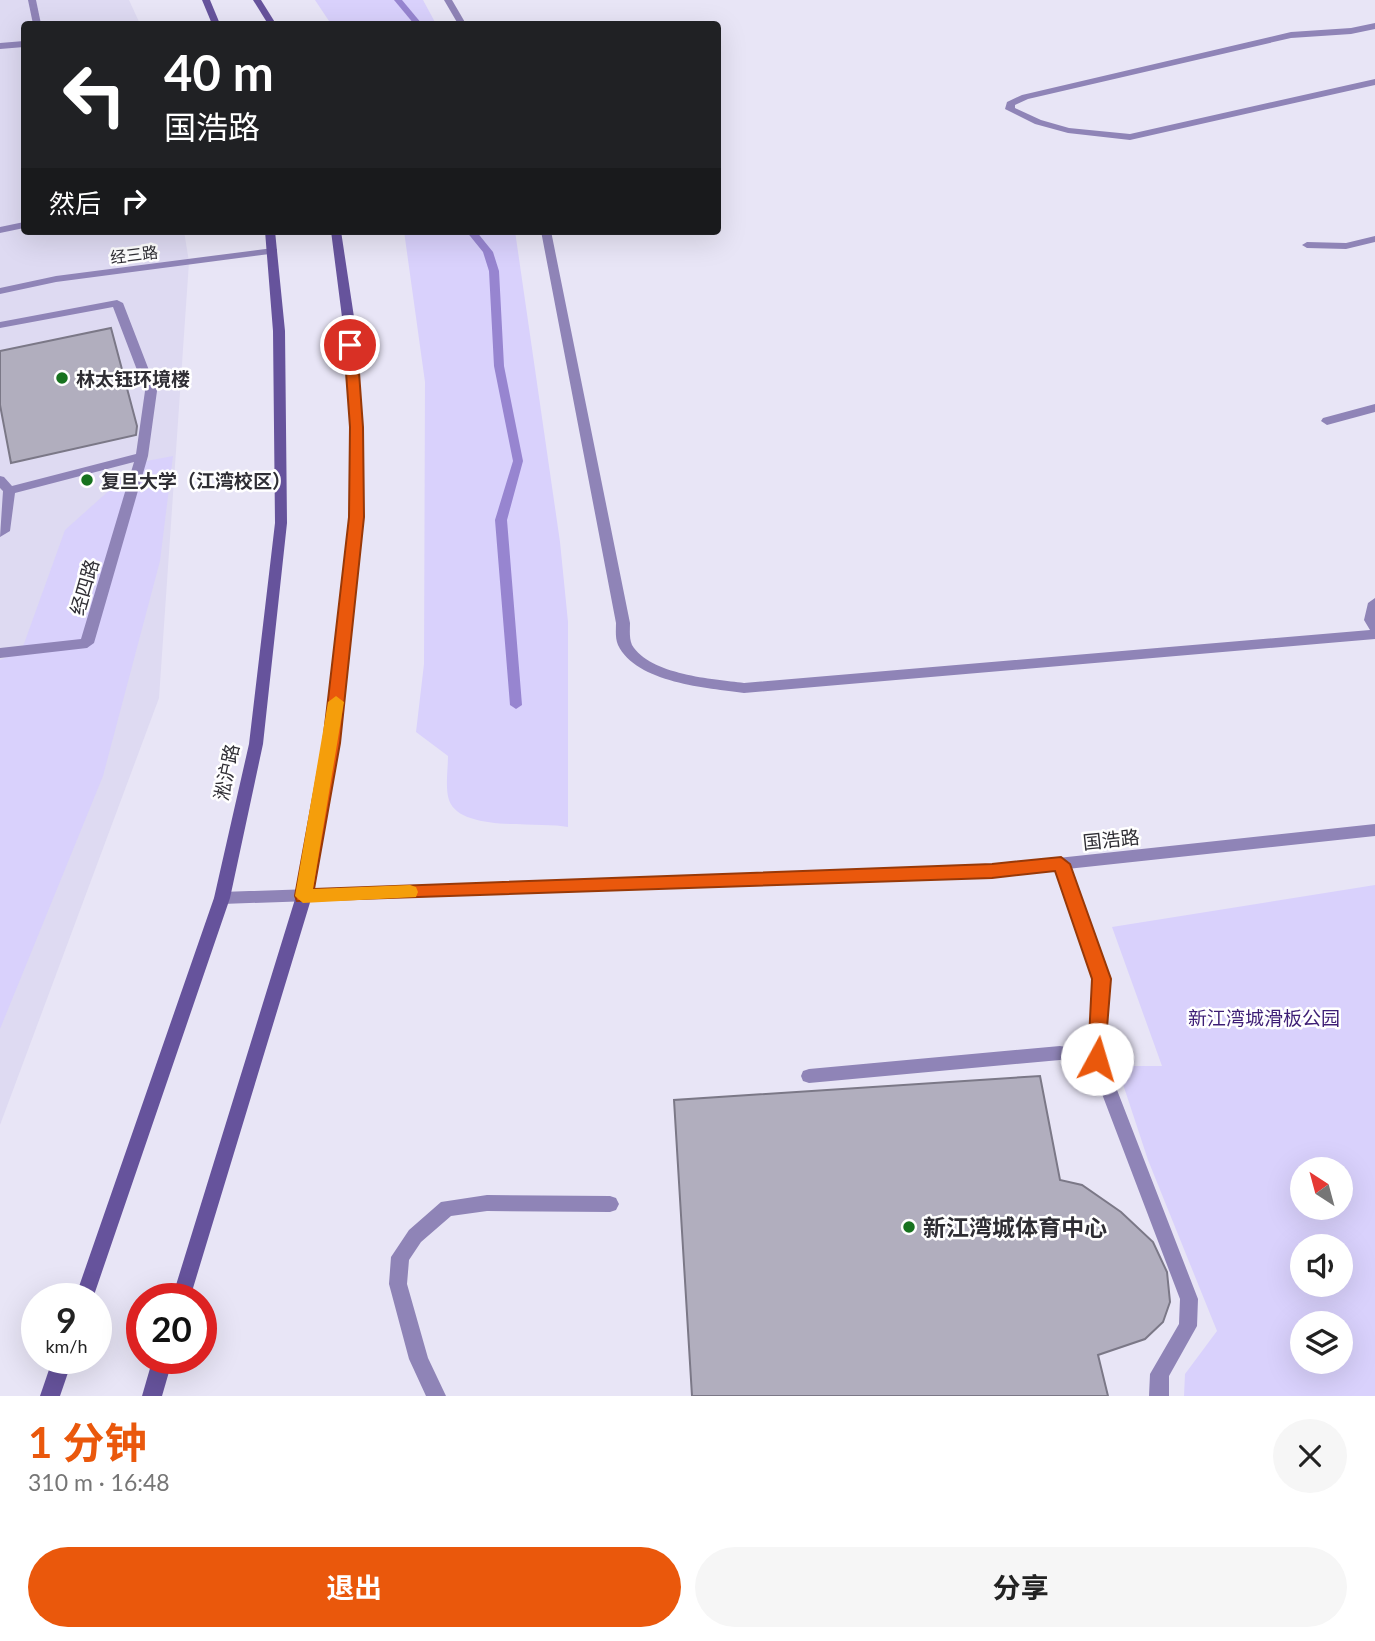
<!DOCTYPE html>
<html lang="zh">
<head>
<meta charset="utf-8">
<style>
	body { margin:0; font-family:Lato,"Noto Sans SC",sans-serif; background:#f6f6f6; color:#222; height:100vh; display:flex; flex-direction:column; font-size:26px; white-space:nowrap }
	* { box-sizing:border-box; margin:0 }
	p { font-size:23px; color:#767676 }
	.icon { flex:none; width:38px; height:38px; fill:none; stroke:currentColor; stroke-width:2; stroke-linecap:round; stroke-linejoin:round }
	.map { position:relative; height:1396px; overflow:hidden }
	.sheet { display:flex; flex-direction:column; background:#fff; flex:1 }
	.sheet>* { flex:none }
	.banner { position:absolute; left:21px; top:21px; width:700px; height:214px; border-radius:7px; box-shadow:0 7px 28px #0002; background:#202124; color:#fff; overflow:hidden }
	.needle { width:46px; rotate:324deg }
	.fabs { position:absolute; left:1290px; top:1157px; display:grid; gap:14px }
	.fabs a { display:grid; place-items:center; width:63px; height:63px; border-radius:50%; background:#fff; box-shadow:0 7px 28px #0002; font-size:35px }
	.speed { position:absolute; left:21px; top:1283px; display:flex; gap:14px; font-size:35px; font-weight:700; text-align:center }
	.speed>* { display:grid; place-content:center; width:91px; height:91px; border-radius:50%; background:#fff; box-shadow:0 7px 28px #0002; line-height:1 }
	.speed small { font-size:18px; font-weight:400 }
	.speed .limit { border:10px solid #d22; background:#fff; color:#111 }
	.pin { position:absolute; display:grid; place-items:center; width:60px; height:60px; color:#fff; margin:-30px; border:4px solid #fff; border-radius:50%; box-shadow:0 2px 7px #0007 }
	.me { position:absolute; width:77px; margin:-38px; rotate:6deg; stroke-linejoin:round; filter:drop-shadow(0 0 5px #0008) }
	.turn { display:flex; align-items:center; gap:24px; height:147px; padding:0 28px; font-size:32px }
	.turn .icon { width:91px; height:91px; stroke-width:2.5 }
	.turn b { display:block; font-size:49px; line-height:60px }
	.then { display:flex; align-items:center; height:66px; padding:0 28px; background:#0003; gap:14px; font-size:26px }
	.round { display:grid; place-items:center; flex:none; width:74px; height:74px; border-radius:37px; background:#f6f6f6 }
	.head { display:flex; align-items:center; justify-content:space-between; height:119px; padding:0 28px }
	h1 { font-size:42px; font-weight:700; line-height:52px; color:#ea580c }
	.cta { display:flex; gap:14px; margin-top:auto; padding:14px 28px }
	.cta a { flex:1; height:80px; border-radius:42px; background:#ea580c; color:#fff; font-size:28px; font-weight:700; line-height:80px; text-align:center }
	.cta a+a { background:#f6f6f6; color:#222 }
	.map>svg:first-child { display:block }
</style>
</head>
<body>
<div class="map">
<svg width="1375" height="1396" viewBox="0 0 1375 1396">
	<rect width="100%" height="100%" fill="#e8e5f6"/>
	<!-- built -->
	<path fill="#dedaf2" d="M0,0H129L140,24H24V231H184L189,262L159,698L0,1125Z"/>
	<!-- green -->
	<g fill="#d9d1fc" fill-rule="evenodd">
		<path d="M315,0H423L436,24H331Z"/>
		<path d="M404,231H515L560,542L568,622V827C540,821 460,833 449,800C445,788 448,769 448,756L416,732L424,664L425,382Z"/>
		<path d="M173,456L160,561L103,776L0,1029V660L21,652L65,530L141,462Z"/>
		<path d="M1375,885V1396H1184L1185,1374L1217,1331L1148,1160L1117,1066H1162L1112,927ZM1302,1169H1340V1208H1302ZM1302,1246H1340V1284H1302ZM1302,1323H1340V1362H1302Z"/>
	</g>
	<g fill="none" stroke-linecap="round" stroke-linejoin="round">
		<!-- stream -->
		<g fill="#9785d0" fill-rule="evenodd">
			<path d="M394,0H402L422,24H414Z"/>
			<path d="M466,231H476L493,252L499,271L504,366L523,461L507,520L522,705L516,709L510,705L495,520L513,461L494,366L489,271L483,252Z"/>
		</g>
	</g>
	<!-- building -->
	<g fill="#b1aebe" stroke="#7b7887" stroke-width="2">
		<path d="M111,328L137,426L136,435L11,463L0,405V351Z"/>
		<path d="M1040,1076L1060,1180L1082,1185L1121,1212L1153,1242L1167,1272L1170,1302L1163,1322L1145,1339L1098,1355L1108,1396H692L674,1100Z"/>
	</g>
	<g fill="none" stroke-linecap="round" stroke-linejoin="round">
		<!-- service -->
		<g fill="#8f84b7" fill-rule="evenodd">
			<path d="M28,0H36L41,24H33Z"/>
			<path d="M444,0H452L466,24H458Z"/>
			<path d="M1375,23V29L1351,34L1291,38L1028,99L1015,105V108L1041,120L1069,128L1130,134L1375,79V85L1130,140L1068,133L1035,124L1005,109L1007,102L1022,95L1291,32L1351,28Z"/>
			<path d="M24,41V47L0,49V43Z"/>
			<path d="M24,222V228L0,233V227Z"/>
			<path d="M541,231H551L630,623C630,630 629,638 632,645C650,675 713,679 744,683L1370,630L1364,620L1368,603L1375,598V639L744,693C708,688 636,683 618,645C615,638 616,630 616,623Z"/>
			<path d="M1375,236V242L1346,249L1307,248L1302,245L1307,242L1346,243Z"/>
			<path d="M273,248L277,249V253L56,282L0,294V288L56,276Z"/>
			<path d="M117,300L123,303L157,391L148,456L94,643L87,648L0,658V648L81,639L134,462L15,493L10,531L0,537L3,491L0,488V476L4,477L12,486L136,454L145,391L113,307L0,328V322Z"/>
			<path d="M1375,404V412L1327,425L1321,421L1323,418Z"/>
			<path d="M1061,858L1066,860L1069,864L1110,979L1105,1059L1198,1299L1197,1326L1169,1376V1396H1149L1150,1374L1179,1324L1180,1299L1091,1065L1060,1060L809,1083L803,1081L801,1076L803,1071L809,1069L1060,1046L1089,1051L1094,979L1053,864L1056,860Z"/>
			<path d="M487,1195L610,1196L616,1198L619,1204L616,1210L610,1212L487,1211L451,1216L421,1242L409,1260L407,1284L428,1358L446,1396H426L409,1359L389,1284L391,1257L409,1230L441,1202Z"/>
		</g>
		<!-- minor -->
		<path fill="#8f84b7" fill-rule="evenodd" d="M1375,824V836L992,877L222,904L217,902L214,898L217,894L222,892L992,865Z"/>
		<!-- secondary -->
		<g fill="#66539c" fill-rule="evenodd">
			<path d="M202,0H210L220,24H212Z"/>
			<path d="M253,0H261L276,24H268Z"/>
			<path d="M265,231H275L285,331L287,523L263,744L230,898L93,1298H75L214,898L249,744L275,523L273,331Z"/>
			<path d="M331,231H341L354,317L363,427V517L339,743L312,896L190,1298H172L296,896L325,743L351,517V427L342,317Z"/>
			<path d="M53,1358H73L60,1396H40Z"/>
			<path d="M153,1358H173L162,1396H142Z"/>
		</g>
	</g>
	<!-- route -->
	<path fill="#ea580c" stroke="#983908" stroke-width="2" d="M350,341L357,345L363,427L364,517L340,743L314,889L992,864L1061,857L1070,864L1111,979L1104,1064H1090L1088,1059L1092,979L1055,871L992,878L297,901L295,896L323,743L349,517L350,427L344,345Z"/>
	<!-- slow -->
	<path fill="#f59e0b" d="M336,696L344,702L313,889L410,885L416,887L418,892L416,897L303,903L295,896L328,702Z"/>
	<!-- markers -->
	<g fill="#17721f" stroke="#fff" stroke-width="2.5">
		<circle cx="62" cy="378" r="7"/>
		<circle cx="87" cy="480" r="7"/>
		<circle cx="909" cy="1227" r="7"/>
	</g>
	<g text-anchor="middle" dominant-baseline="central" stroke-width="5" stroke-linejoin="round" paint-order="stroke">
		<!-- far-street labels -->
		<g font-size="16" fill="#2f2e34" stroke="#fff">
			<text transform="translate(134 254) rotate(-7)">经三路</text>
		</g>
		<!-- poi labels -->
		<g font-size="19" font-weight="bold" fill="#2f2e34" stroke="#fff" text-anchor="start">
			<text x="76" y="378">林太钰环境楼</text>
			<text x="101" y="480">复旦大学（江湾校区）</text>
		</g>
		<!-- street labels -->
		<g font-size="19" fill="#2f2e34" stroke="#fff">
			<text transform="translate(84 587) rotate(-74)">经四路</text>
			<text transform="translate(226 772) rotate(-78)">淞沪路</text>
			<text transform="translate(1111 839) rotate(-6)">国浩路</text>
		</g>
		<!-- park labels -->
		<g font-size="19" fill="#3e1f76" stroke="#fff">
			<text x="1264" y="1017">新江湾城滑板公园</text>
		</g>
		<!-- near-poi labels -->
		<g font-size="23" font-weight="bold" fill="#2f2e34" stroke="#fff" text-anchor="start">
			<text x="923" y="1227">新江湾城体育中心</text>
		</g>
	</g>
</svg>
<div class="fabs">
<a><svg class="needle" viewBox="-14 -14 28 28"><path d="M0-13l5 13h-10z" fill="#e53935"/><path d="M0 13l5-13h-10z" fill="#767676"/></svg></a>
<a><svg class="icon" aria-label="sound" viewBox="0 0 24 24"><path d="M4 9h4l5-4v14l-5-4H4zM17 9q2 3 0 6"/></svg></a>
<a><svg class="icon" aria-label="layers" viewBox="0 0 24 24"><path d="M12 4l9 5-9 5-9-5zM3 14l9 5 9-5"/></svg></a>
</div>
<div class="speed"><div>9<small>km/h</small></div><div class="limit">20</div></div>
<div class="pin" style="left:350px;top:345px;background:#d93025"><svg class="icon" aria-label="arrive" viewBox="0 0 24 24"><path d="M6 21V4h12l-3 4 3 4H6"/></svg></div>
<svg class="me" style="left:1097px;top:1059px" viewBox="-20 -20 40 40"><circle r="19" fill="#fff"/><path d="M0-13L10 11 0 6-10 11z" fill="#ea580c"/></svg>
<div class="banner">
<div class="turn"><svg class="icon" aria-label="left" viewBox="0 0 24 24"><path d="M17 20v-9H6M10 6l-5 5 5 5"/></svg><div><b>40 m</b>国浩路</div></div>
<div class="then">然后<svg class="icon" aria-label="right" viewBox="0 0 24 24"><path d="M7 20v-9h11M14 6l5 5-5 5"/></svg></div>
</div>
</div>
<section class="sheet">
<div class="head"><div><h1>1 分钟</h1><p>310 m · 16:48</p></div><a class="round"><svg class="icon" aria-label="close" viewBox="0 0 24 24"><path d="M6 6l12 12M18 6L6 18"/></svg></a></div>
<div class="cta"><a>退出</a><a>分享</a></div>
</section>
</body>
</html>
